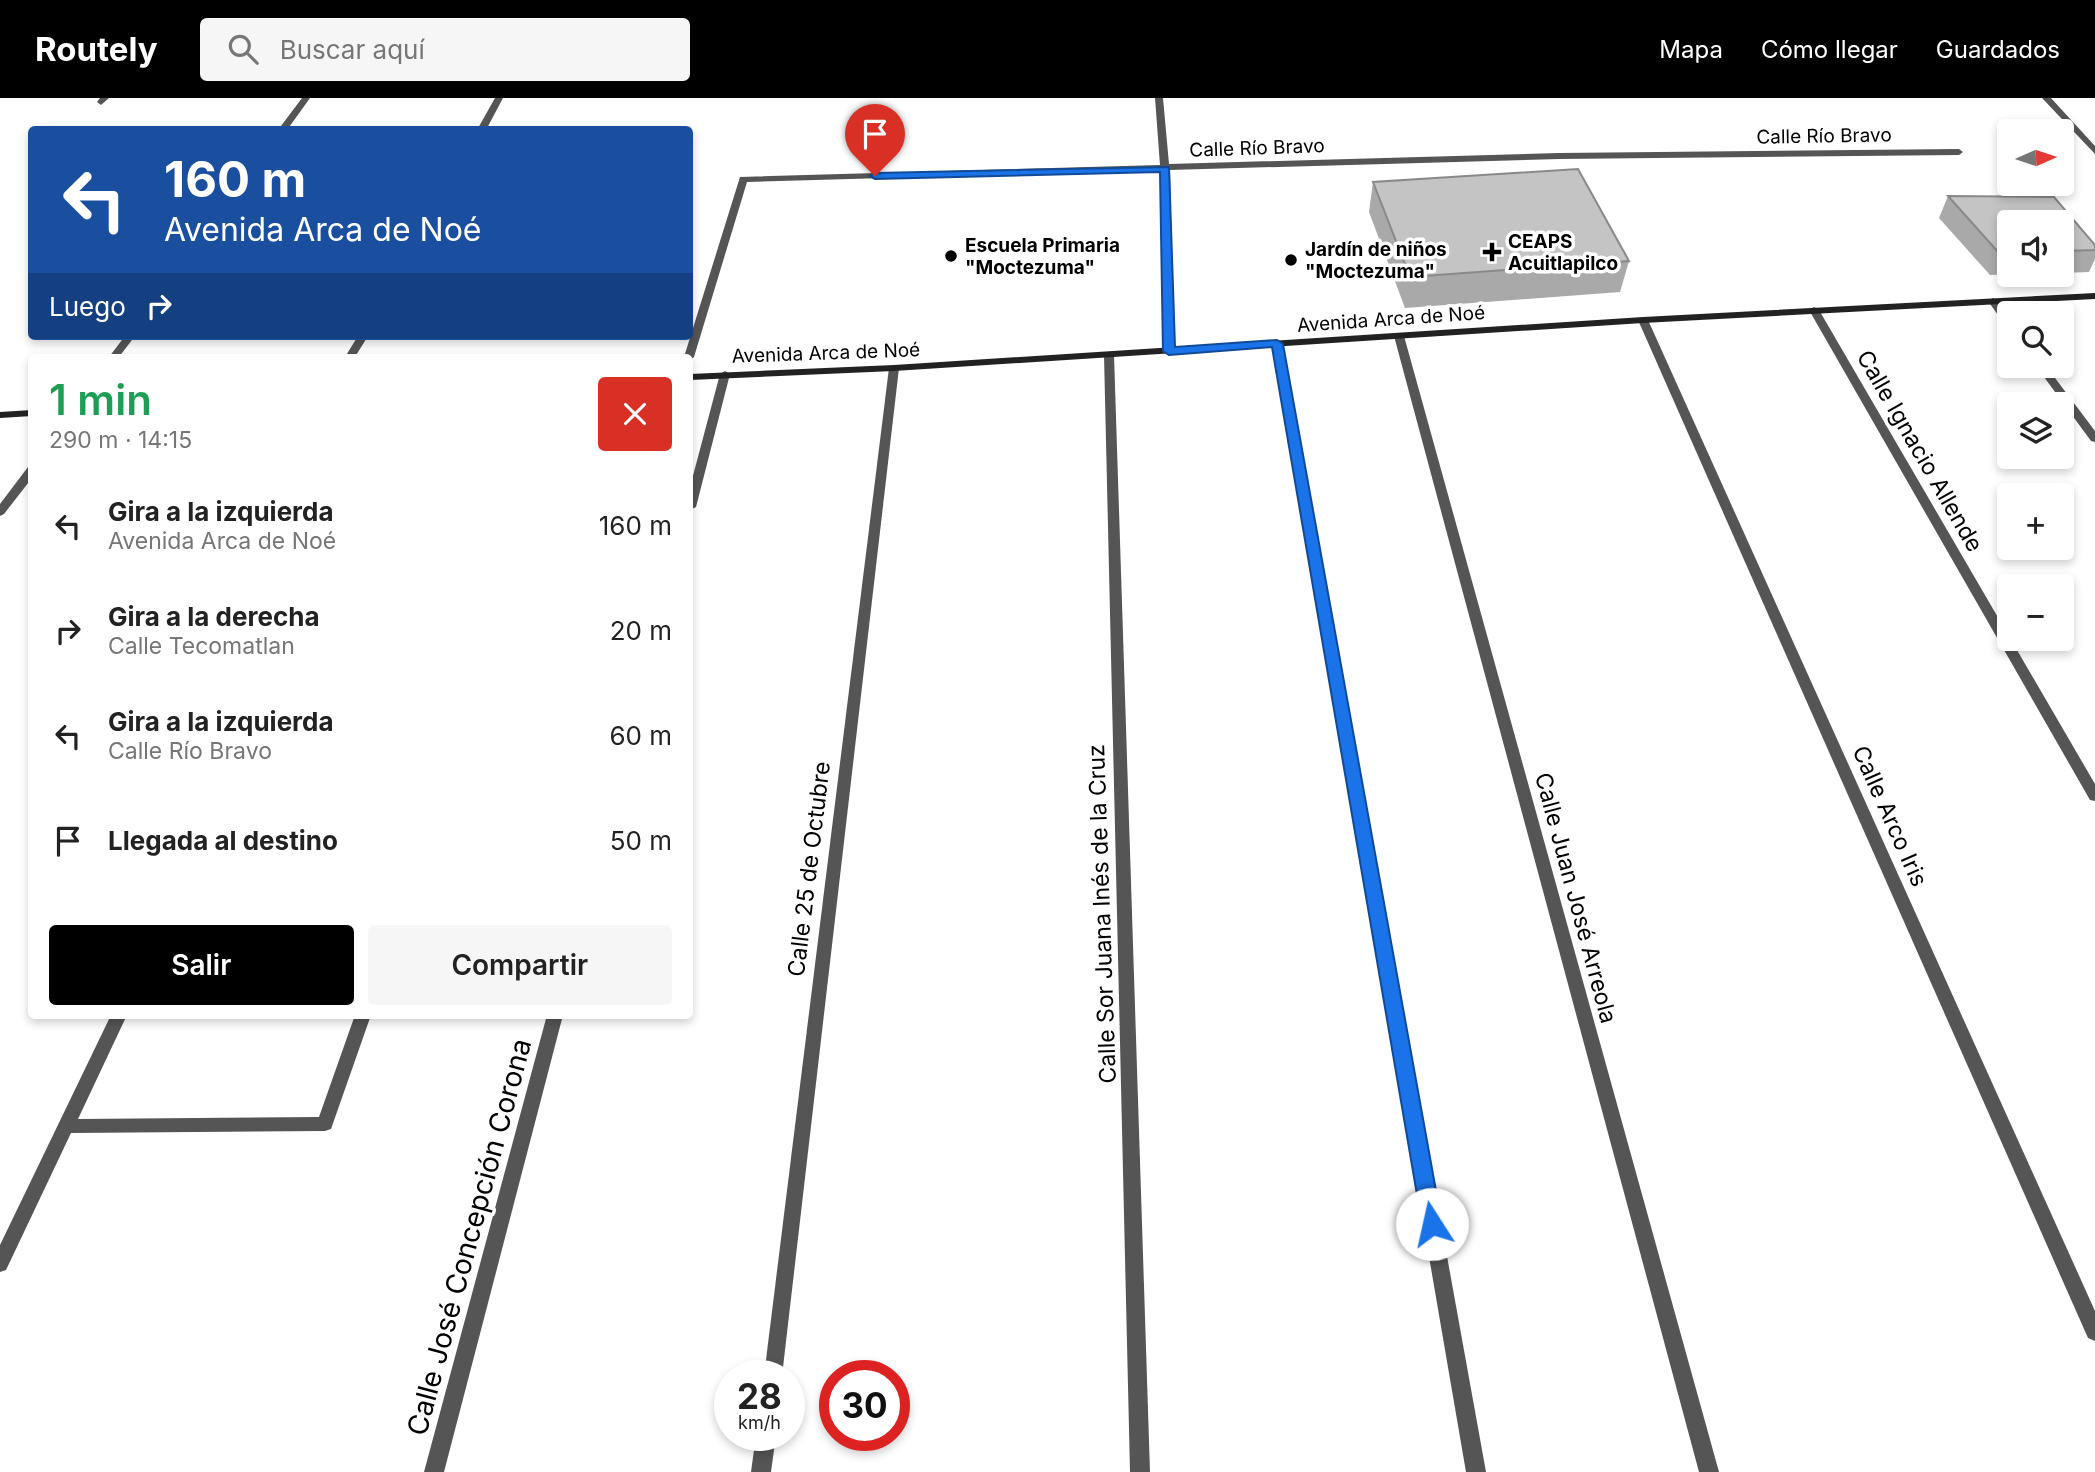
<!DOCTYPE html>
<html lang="es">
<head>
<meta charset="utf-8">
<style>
	body { margin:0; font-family:Inter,sans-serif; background:#f6f6f6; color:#222; height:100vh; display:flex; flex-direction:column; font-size:26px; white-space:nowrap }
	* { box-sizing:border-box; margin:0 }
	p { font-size:23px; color:#767676 }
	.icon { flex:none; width:38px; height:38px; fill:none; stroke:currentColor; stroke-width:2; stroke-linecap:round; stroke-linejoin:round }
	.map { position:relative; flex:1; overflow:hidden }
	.panel { position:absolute; left:28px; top:256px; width:665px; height:665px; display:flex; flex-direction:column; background:#fff; border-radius:7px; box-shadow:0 4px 10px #0003 }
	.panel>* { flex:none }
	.banner { position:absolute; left:28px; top:28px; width:665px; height:214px; border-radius:7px; box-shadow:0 4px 10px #0003; background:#1a4fa0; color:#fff; overflow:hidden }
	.needle { width:46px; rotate:87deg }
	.tools { position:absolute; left:1997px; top:21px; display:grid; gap:14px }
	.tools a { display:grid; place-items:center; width:77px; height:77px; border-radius:7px; background:#fff; box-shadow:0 4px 10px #0003; font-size:35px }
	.speed { position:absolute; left:714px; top:1262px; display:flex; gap:14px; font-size:35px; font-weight:700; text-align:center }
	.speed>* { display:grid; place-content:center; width:91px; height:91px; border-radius:50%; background:#fff; box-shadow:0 4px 10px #0003; line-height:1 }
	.speed small { font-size:18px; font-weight:400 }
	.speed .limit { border:10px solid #d22; background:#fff; color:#111 }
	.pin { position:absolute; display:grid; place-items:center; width:60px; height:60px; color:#fff; margin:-72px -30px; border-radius:50% 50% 50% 0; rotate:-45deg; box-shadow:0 0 7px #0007 }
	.pin .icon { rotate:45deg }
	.me { position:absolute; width:77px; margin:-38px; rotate:350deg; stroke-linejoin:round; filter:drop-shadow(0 0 5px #0008) }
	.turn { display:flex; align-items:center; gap:24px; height:147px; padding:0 21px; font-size:32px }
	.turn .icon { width:91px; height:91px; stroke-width:2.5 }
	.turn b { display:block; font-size:49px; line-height:60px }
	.then { display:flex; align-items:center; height:66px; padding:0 21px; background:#0003; gap:14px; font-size:26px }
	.round { display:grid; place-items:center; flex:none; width:74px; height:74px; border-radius:7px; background:#f6f6f6 }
	.overview { display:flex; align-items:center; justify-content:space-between; height:119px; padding:0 21px }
	h1 { font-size:42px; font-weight:600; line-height:52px; color:#1e9e55 }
	.button { display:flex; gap:14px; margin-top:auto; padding:14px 21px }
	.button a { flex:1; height:80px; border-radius:7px; background:#000; color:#fff; font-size:28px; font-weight:600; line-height:80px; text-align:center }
	.button a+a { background:#f6f6f6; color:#222 }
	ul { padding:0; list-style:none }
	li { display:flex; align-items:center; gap:21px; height:105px; padding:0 21px }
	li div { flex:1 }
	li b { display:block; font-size:26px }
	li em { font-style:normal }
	header { display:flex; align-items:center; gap:42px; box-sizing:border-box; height:98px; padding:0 35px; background:#000; color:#fff }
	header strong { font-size:33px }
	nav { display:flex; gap:38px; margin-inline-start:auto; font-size:24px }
	.search { width:490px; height:63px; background:#f6f6f6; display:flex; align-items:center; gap:18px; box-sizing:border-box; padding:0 24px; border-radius:7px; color:#767676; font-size:26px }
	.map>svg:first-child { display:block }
</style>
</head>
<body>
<header>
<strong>Routely</strong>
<div class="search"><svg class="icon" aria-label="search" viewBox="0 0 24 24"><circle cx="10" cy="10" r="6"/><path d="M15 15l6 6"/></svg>Buscar aquí</div>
<nav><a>Mapa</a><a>Cómo llegar</a><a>Guardados</a></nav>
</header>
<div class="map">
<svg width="2095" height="1374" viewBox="0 0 2095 1374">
	<rect width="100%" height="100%" fill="#fff"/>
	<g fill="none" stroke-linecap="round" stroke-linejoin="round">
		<!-- minor -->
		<g fill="#555" fill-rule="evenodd">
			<path d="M100,0H109L101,7L97,4Z"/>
			<path d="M302,0H310L287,32H278Z"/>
			<path d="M495,0H503L486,32H477Z"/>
			<path d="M1155,0H1163L1169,66L1559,55L1959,51L1963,54L1959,57L1559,61L1170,72L1174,253L1169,256L1164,253L1161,72L747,84L694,259L690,262V259H684L740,79L1160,67Z"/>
			<path d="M2042,0H2051L2095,48V56Z"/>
			<path d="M1993,200C2003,205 2009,217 2009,228L2005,227L1988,203Z"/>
			<path d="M1814,209L1819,212L2095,686V703L2090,702L1809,212Z"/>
			<path d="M1643,219L1648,222L2095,1213V1243L2088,1240L1638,222Z"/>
			<path d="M1399,235L1404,238L1719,1374H1699L1394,238Z"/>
			<path d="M125,238H135L119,259H109Z"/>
			<path d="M358,238H368L355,259H345Z"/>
			<path d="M1277,242L1282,245L1486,1374H1466L1272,245Z"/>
			<path d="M1109,254L1114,257L1150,1374H1130L1104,257Z"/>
			<path d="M894,267L899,270L782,1278H764L889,270Z"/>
			<path d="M2036,268H2046L2095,333V344L2091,343Z"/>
			<path d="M725,273L730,276L696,409L690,412V389L720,276Z"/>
			<path d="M32,368V380L4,416L0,418V406L28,369Z"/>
			<path d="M111,917H127L78,1021L319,1019L355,917H371L331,1031L325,1033L71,1035L6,1172L0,1174V1147Z"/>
			<path d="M547,917H563L444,1374H424Z"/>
			<path d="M756,1337H776L771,1374H751Z"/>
		</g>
		<!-- secondary -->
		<g fill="#222" fill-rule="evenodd">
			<path d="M2095,195V201L1643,225L894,273L690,282V276L894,267L1643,219Z"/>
			<path d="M32,312V318L0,320V314Z"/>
		</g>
	</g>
	<!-- wall -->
	<g fill="#a9a9a9">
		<path d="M1373,84L1629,163L1620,194L1405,210L1369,114Z"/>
		<path d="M1948,98L2054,99L2095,147V161L2089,174L2062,175V124H2009V176L1990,177L1939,120Z"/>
	</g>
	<!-- building -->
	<g fill="#c4c4c4" stroke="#898989" stroke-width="2">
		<path d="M1578,71L1629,163L1410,179L1373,84Z"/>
		<path d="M1948,98L2054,99L2095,147V152L2062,153V124H2009V155H1999Z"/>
	</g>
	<!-- route -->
	<path fill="#1a73e8" stroke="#114b97" stroke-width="2" d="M1169,69L1175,249L1277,242L1283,246L1442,1126L1439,1133L1432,1135L1425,1133L1422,1126L1272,249L1169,257L1163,253L1160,74L875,81L870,78L875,75Z"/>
	<!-- markers -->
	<g fill="#000" stroke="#fff" stroke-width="2.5">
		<path d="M1488.5 143.5h7v7h7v7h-7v7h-7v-7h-7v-7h7z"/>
		<circle cx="951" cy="158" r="7"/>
		<circle cx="1291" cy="162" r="7"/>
	</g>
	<g text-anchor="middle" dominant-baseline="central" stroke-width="7" stroke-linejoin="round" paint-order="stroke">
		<!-- far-street labels -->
		<g font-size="19" fill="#000" stroke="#fff">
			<text transform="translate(1824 38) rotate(-1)">Calle Río Bravo</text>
			<text transform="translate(1257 50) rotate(-2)">Calle Río Bravo</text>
			<text transform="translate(1391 221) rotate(-4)">Avenida Arca de Noé</text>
			<text transform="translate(826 255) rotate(-2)">Avenida Arca de Noé</text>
		</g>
		<!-- far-poi labels -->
		<g font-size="19" font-weight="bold" fill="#000" stroke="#fff" text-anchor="start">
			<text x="1508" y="143">CEAPS<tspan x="1508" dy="22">Acuitlapilco</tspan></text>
			<text x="965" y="147">Escuela Primaria<tspan x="965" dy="22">"Moctezuma"</tspan></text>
			<text x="1305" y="151">Jardín de niños<tspan x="1305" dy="22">"Moctezuma"</tspan></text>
		</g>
		<!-- street labels -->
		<g font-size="23" fill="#000" stroke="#fff">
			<text transform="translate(1920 353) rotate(60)">Calle Ignacio Allende</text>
			<text transform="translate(1890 718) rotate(66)">Calle Arco Iris</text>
			<text transform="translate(809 771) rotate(-83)">Calle 25 de Octubre</text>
			<text transform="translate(1576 800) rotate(75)">Calle Juan José Arreola</text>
			<text transform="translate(1102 816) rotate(-92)">Calle Sor Juana Inés de la Cruz</text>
		</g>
		<!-- near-street labels -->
		<g font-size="28" fill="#000" stroke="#fff">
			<text transform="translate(469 1139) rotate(-75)">Calle José Concepción Corona</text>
		</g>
	</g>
</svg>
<div class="tools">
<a><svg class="needle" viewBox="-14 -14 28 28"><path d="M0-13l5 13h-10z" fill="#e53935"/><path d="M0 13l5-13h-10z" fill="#767676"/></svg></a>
<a><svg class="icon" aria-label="sound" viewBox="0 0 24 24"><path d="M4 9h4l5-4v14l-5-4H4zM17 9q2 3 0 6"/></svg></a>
<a><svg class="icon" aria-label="search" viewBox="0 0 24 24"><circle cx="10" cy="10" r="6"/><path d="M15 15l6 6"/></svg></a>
<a><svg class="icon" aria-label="layers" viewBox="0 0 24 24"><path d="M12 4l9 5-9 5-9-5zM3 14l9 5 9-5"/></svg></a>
<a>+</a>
<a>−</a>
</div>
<div class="speed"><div>28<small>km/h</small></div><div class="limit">30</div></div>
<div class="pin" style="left:875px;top:78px;background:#d93025"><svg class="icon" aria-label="arrive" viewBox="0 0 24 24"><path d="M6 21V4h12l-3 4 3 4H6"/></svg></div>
<svg class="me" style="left:1432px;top:1126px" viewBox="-20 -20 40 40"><circle r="19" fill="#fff"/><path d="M0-13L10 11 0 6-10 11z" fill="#1a73e8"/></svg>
<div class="banner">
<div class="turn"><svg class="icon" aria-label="left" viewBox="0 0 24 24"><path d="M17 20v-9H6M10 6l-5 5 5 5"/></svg><div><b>160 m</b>Avenida Arca de Noé</div></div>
<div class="then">Luego<svg class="icon" aria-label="right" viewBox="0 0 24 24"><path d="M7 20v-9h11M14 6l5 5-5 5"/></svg></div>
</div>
<section class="panel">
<div class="overview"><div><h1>1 min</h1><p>290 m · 14:15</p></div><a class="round" style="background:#d93025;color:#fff"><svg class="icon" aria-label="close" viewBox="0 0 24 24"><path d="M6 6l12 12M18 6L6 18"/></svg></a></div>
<ul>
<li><svg class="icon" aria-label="left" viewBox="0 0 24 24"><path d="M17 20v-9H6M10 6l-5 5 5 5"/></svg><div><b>Gira a la izquierda</b><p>Avenida Arca de Noé</p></div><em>160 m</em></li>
<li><svg class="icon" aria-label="right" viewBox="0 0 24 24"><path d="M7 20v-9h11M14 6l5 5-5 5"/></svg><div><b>Gira a la derecha</b><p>Calle Tecomatlan</p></div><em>20 m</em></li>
<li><svg class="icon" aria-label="left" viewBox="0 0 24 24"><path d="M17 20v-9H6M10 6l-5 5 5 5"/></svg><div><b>Gira a la izquierda</b><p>Calle Río Bravo</p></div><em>60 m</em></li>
<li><svg class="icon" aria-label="arrive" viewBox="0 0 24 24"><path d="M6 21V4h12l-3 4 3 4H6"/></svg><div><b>Llegada al destino</b></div><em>50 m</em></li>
</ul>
<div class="button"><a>Salir</a><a>Compartir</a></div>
</section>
</div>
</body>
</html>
